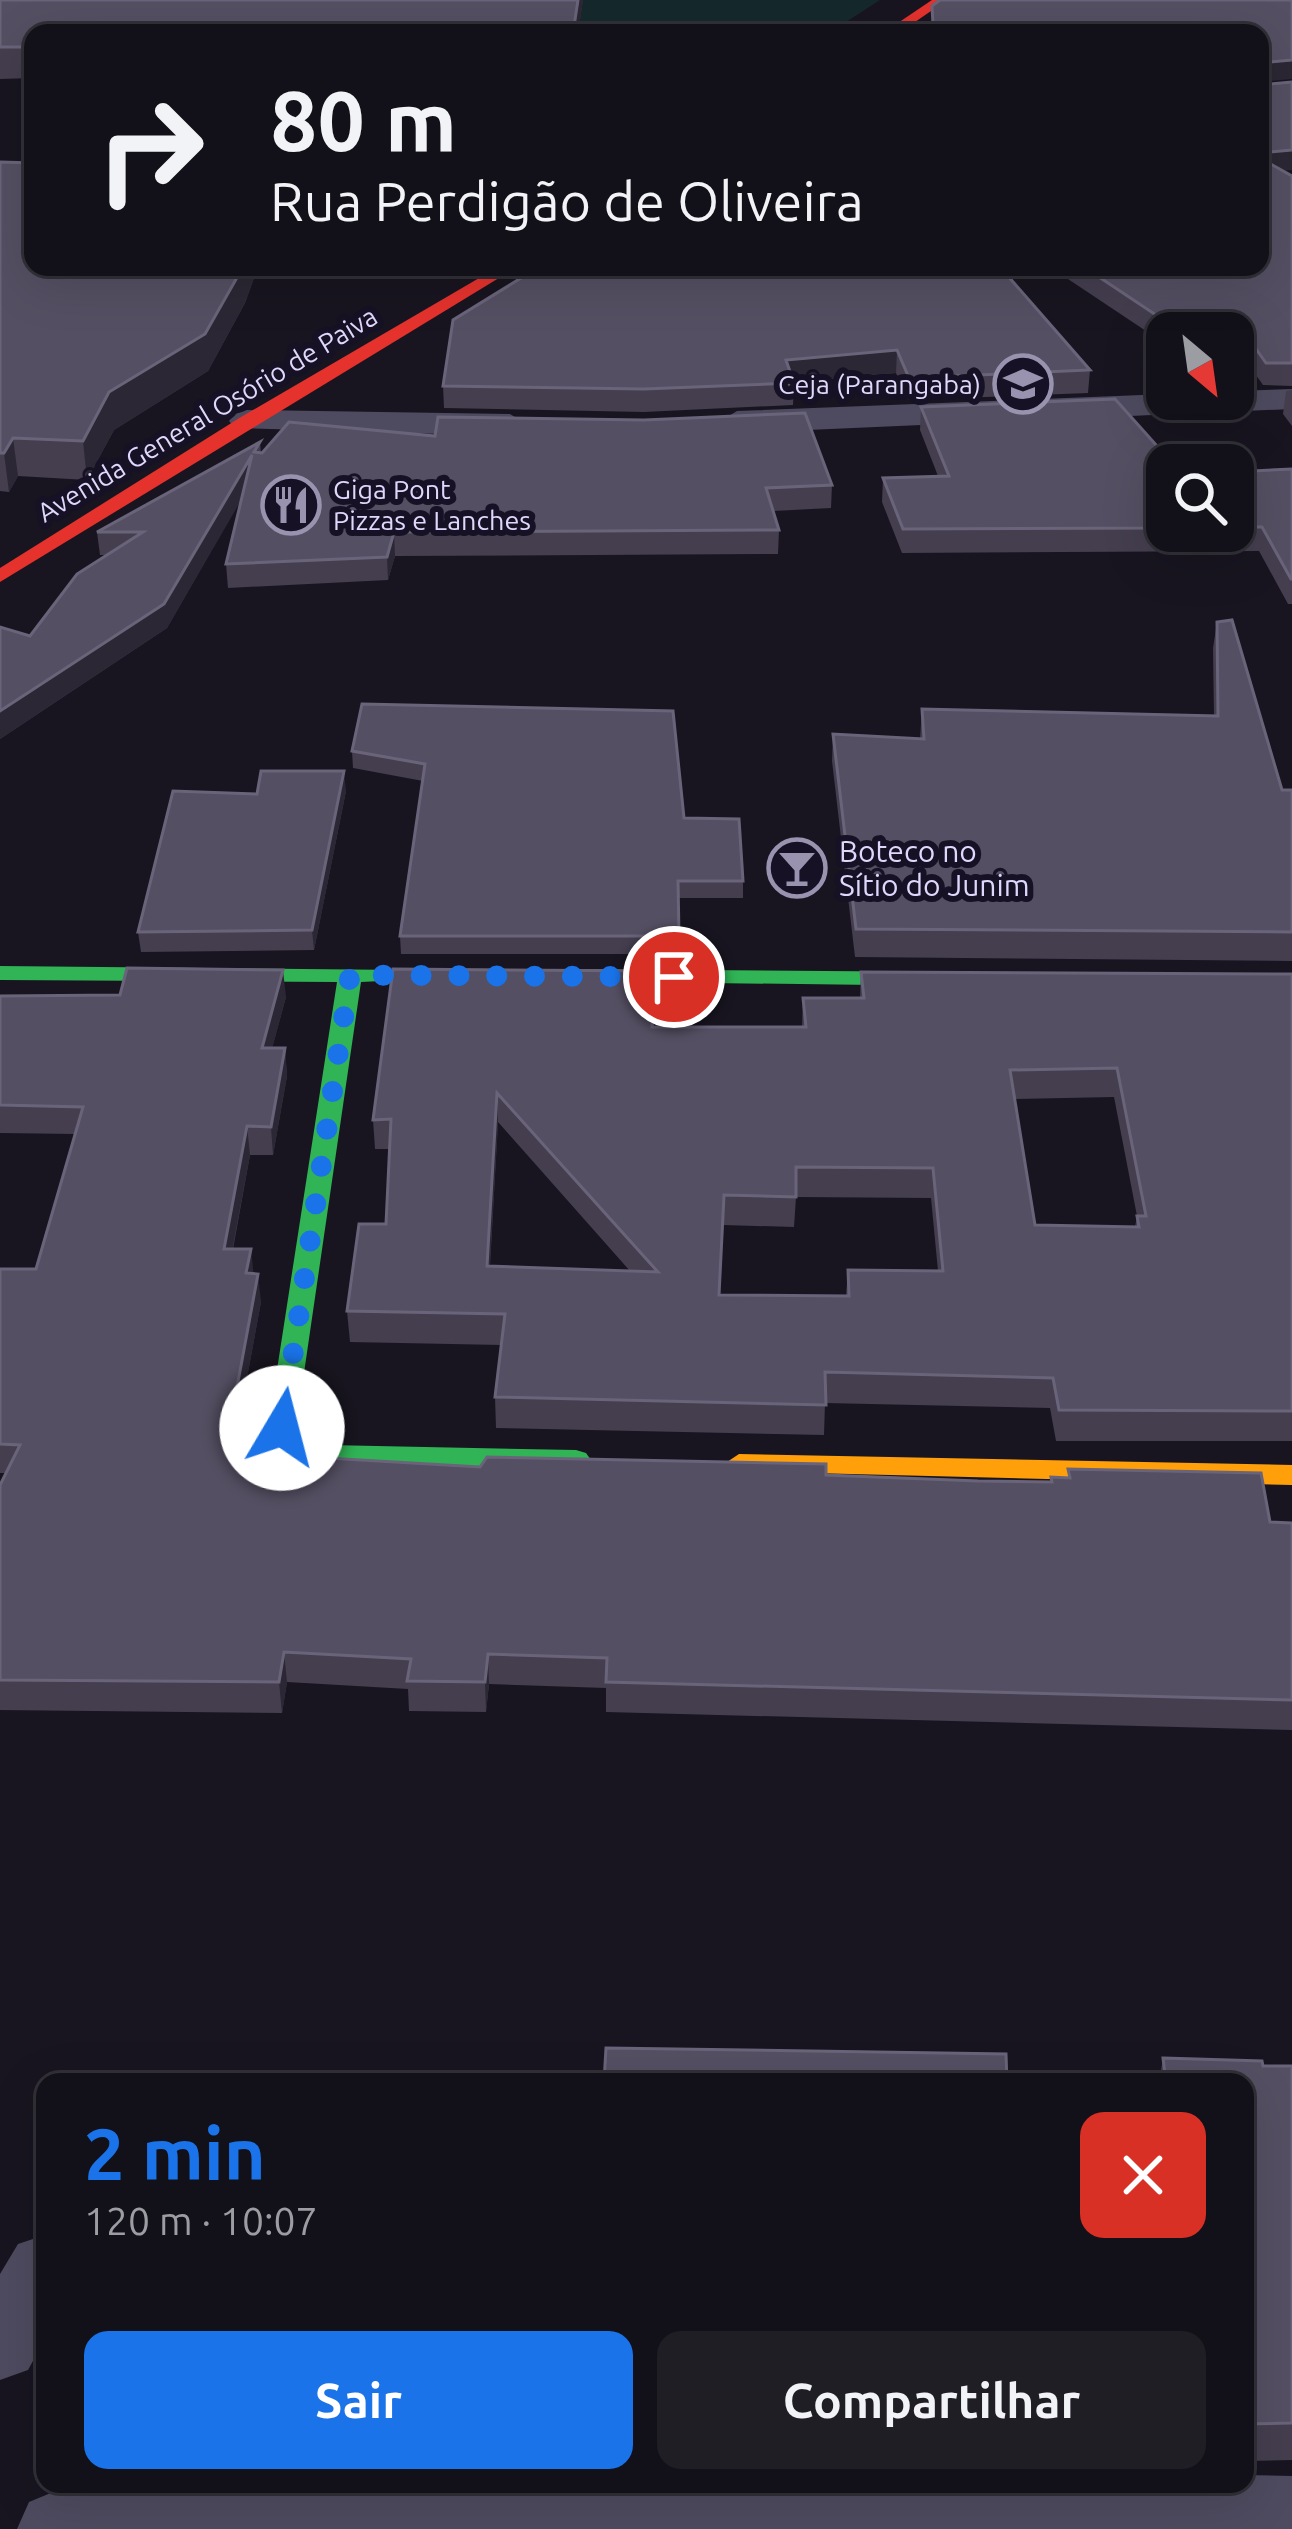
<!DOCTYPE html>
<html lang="pt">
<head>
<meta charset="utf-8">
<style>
	body { margin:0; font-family:Ubuntu,sans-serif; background:#1f1e25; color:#f1f3f6; height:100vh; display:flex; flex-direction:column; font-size:45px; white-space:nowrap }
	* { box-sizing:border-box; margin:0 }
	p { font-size:39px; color:#9c9da2 }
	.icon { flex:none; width:66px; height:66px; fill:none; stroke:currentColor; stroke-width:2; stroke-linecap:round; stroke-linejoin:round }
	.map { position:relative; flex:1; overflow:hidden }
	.side { position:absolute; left:36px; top:2073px; width:1218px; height:420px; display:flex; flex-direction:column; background:#121018; border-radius:24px; box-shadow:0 12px 48px #0002,0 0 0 3px #313037 }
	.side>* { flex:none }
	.guide { position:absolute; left:24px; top:24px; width:1245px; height:252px; border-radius:24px; box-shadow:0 12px 48px #0002,0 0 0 3px #313037; background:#121018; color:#f1f3f6; overflow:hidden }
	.needle { width:78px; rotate:151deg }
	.fabs { position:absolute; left:1146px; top:312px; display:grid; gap:24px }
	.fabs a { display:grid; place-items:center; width:108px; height:108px; border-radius:24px; background:#121018; box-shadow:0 12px 48px #0002,0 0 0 3px #313037; font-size:60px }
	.pin { position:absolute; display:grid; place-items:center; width:102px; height:102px; color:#fff; margin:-51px; border:6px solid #fff; border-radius:50%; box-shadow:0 3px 12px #0007 }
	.me { position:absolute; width:132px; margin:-66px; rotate:8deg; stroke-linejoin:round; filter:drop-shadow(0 0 9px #0008) }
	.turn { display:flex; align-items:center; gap:42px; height:252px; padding:0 48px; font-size:54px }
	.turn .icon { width:156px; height:156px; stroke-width:2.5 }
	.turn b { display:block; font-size:84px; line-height:102px }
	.round { display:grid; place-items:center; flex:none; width:126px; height:126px; border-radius:24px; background:#1f1e25 }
	.headline { display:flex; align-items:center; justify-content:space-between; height:204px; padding:0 48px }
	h1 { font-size:72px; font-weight:600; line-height:90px; color:#1a73e8 }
	.button { display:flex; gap:24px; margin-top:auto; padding:24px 48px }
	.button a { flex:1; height:138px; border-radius:24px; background:#1a73e8; color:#fff; font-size:48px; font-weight:600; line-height:138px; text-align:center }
	.button a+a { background:#1f1e25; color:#f1f3f6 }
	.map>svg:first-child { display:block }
</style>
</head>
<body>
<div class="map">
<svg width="1292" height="2529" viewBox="0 0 1292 2529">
	<rect width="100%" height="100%" fill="#181520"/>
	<!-- green -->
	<path fill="#15292c" d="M583,0H880L829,33H578Z"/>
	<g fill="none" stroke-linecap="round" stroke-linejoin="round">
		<!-- street -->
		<g fill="#4e4b60" fill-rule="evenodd">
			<path d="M1292,389V409L737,433L719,422L737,411L1167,394V399H1233V391Z"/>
			<path d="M247,410L510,414L528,425L510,436L235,428L229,421L235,414Z"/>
			<path d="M45,2235V2339L28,2370L0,2380V2274L18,2244Z"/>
			<path d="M1245,2475L1292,2476V2529H17L29,2502L58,2490L392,2484H1245Z"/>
		</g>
		<!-- fast -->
		<g fill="#30b455" fill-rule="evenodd">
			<path d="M0,966L402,970L406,975L402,980L361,982L296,1428L305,1442L328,1445L576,1450L586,1453L591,1460L586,1467L328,1465L286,1457L268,1428L337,982L0,980Z"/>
			<path d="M564,969L952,972L964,979L952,986L556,981L552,976L556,971Z"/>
		</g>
		<!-- slow -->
		<path fill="#ff9f0a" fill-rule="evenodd" d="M739,1454L1292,1465V1485L729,1471L724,1464Z"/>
		<!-- jam -->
		<g fill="#e5322d" fill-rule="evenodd">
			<path d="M932,0H947L899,33H883Z"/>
			<path d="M498,267H517L0,582V568L241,417Z"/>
		</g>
	</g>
	<!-- wall -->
	<g fill="#443e4f" fill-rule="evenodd">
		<path d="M0,0H583L578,33H33V78L0,79Z"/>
		<path d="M0,162L33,267H258L245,303L208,371L114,430L87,480L18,476L9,492L0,491Z"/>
		<path d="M1283,171L1292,176V386L1263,385L1251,368L1233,355V333H1167V345L1050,267H1260Z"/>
		<path d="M539,267L1090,370L1088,393L908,400L896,373L794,382L793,405L644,412L444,408L443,386Z"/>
		<path d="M1292,390V426L1283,414L1286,391Z"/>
		<path d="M921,407L1167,465V531H1233V472L1292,469V604H1288L1259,551L902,553L882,502L883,478L938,476L920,430Z"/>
		<path d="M260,442L261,453L832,485L831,508L773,511L779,530L778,554L395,556L388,580L228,588L226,564L241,499L167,628L0,739V627L30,636L106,555H100L97,532Z"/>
		<path d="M1217,622L1282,790H1292V961L855,957L832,761L833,734L920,739L922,709L1214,716L1213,648Z"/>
		<path d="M362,704L684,818L743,881V898H678L679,954H401L400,936L423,781L353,768L352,751Z"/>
		<path d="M346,791L314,950L141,952L138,932L257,794Z"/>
		<path d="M655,971L654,1027H802L803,998H860L861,972L1292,974V1441H1056L1050,1408L825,1403L824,1435L496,1428L495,1397L501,1345L350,1342L347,1311L386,1224L390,1149H375L373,1120ZM1114,1097L1137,1216L1135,1227L1035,1225L1014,1099ZM498,1122L630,1271L490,1266ZM796,1197L931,1198L938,1271L848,1270L846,1296L720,1295L723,1225L794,1227Z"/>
		<path d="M0,996L286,997L272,1048H285L287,1076L273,1155H250L233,1249L253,1273L261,1302L233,1453L480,1467L978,1481L1051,1482V1477L1068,1478V1469L1270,1522L1292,1523V1730L606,1712V1688L489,1684L486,1712L409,1711L408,1689L287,1682L282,1713L0,1710V1485L6,1473H0V1269H36L75,1134L0,1133Z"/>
		<path d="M1163,2058L1263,2066H1292V2460L1245,2461V2082H1159Z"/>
	</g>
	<!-- shaded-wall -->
	<g fill="#2b2734">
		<path d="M578,0H583L578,33H573Z"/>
		<path d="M1292,60V79L1260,82V63Z"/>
		<path d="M1292,150V170L1260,173V153Z"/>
		<path d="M243,267H258L245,303L208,371L114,430L87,480L83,441L109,392Z"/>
		<path d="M1217,320L1215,333H1170L1171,325Z"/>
		<path d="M897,350L896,373L785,382L786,360Z"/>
		<path d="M13,438L18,476L9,492L4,453Z"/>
		<path d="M252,455L254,478L167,628L0,739V711Z"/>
		<path d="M394,532L395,556L388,580L387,557Z"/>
		<path d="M344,771L346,791L314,950L312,930Z"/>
		<path d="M283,970L286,997L265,1075L262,1048Z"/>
		<path d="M285,1048L287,1076L273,1155L271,1127Z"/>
		<path d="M497,1093L498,1122L488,1296L487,1266Z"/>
		<path d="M247,1126L250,1155L227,1278L224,1249Z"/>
		<path d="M251,1249L254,1278L246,1273Z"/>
		<path d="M258,1274L261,1302L228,1482L225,1452Z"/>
		<path d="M284,1652L287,1682L282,1713L279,1682Z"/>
		<path d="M488,1654L489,1684L486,1712L485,1682Z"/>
	</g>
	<!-- building -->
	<g fill="#544f62" stroke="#6a647a" stroke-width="3" fill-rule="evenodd">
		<path d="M0,0H578L573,33H33V47H0Z"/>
		<path d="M940,0H1292V60L1260,63V33H929L933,25L932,6Z"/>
		<path d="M1292,82V150L1260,153V85Z"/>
		<path d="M1260,158L1292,176V363H1266L1254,346L1217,320L1171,325L1084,267H1260Z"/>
		<path d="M0,162L33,163V267H243L205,334L109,392L83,441L13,438L4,453H0Z"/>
		<path d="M539,267H1000L1090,370L909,378L897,350L786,360L794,383L644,389L443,386L453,320Z"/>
		<path d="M1115,399L1157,446L1180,445L1192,465H1167V528L903,529L883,478L949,476L921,407Z"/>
		<path d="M805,413L832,485L766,488L779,530L394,532L387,557L226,564L252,455L164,604L0,711V627L30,636L77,574L143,532H97L260,442L254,452L262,453L289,422L435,436L438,417L644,420Z"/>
		<path d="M1292,469V579H1291L1262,527H1233V472Z"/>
		<path d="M1232,620L1282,790H1292V932L856,929L833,734L924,739L922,709L1218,716L1217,622Z"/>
		<path d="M362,704L673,711L684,818L739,819L743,881H678L679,936H400L425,764L352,751Z"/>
		<path d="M261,771H344L312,930L138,932L173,791L257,794Z"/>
		<path d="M127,968L283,970L262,1048H285L271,1127L247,1126L224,1249H251L246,1273L258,1274L225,1452L480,1467L487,1457L826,1464V1475L978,1481L1052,1482L1051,1477L1070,1478L1068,1469L1261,1473L1270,1522L1292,1523V1700L606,1682L607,1658L488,1654L485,1682L407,1681L411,1659L284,1652L279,1682L0,1680V1485L20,1445L0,1444V1269H36L83,1107L0,1105V996L120,995Z"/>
		<path d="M393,969L655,971L652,1027H806L803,998H864L861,972L1292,974V1411L1059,1410L1053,1378L825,1372L826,1405L495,1397L505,1314L347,1311L359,1224H386L391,1119L373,1120ZM1117,1068L1146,1216H1137L1139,1227L1035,1225L1010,1070ZM497,1093L658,1272L487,1266ZM796,1167L933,1168L943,1271L848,1270L849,1296L719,1295L724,1195L796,1197Z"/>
		<path d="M606,2048L1006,2054L1007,2082H604Z"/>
		<path d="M1163,2058L1262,2061L1263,2066H1292V2423L1245,2424V2082H1166Z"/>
	</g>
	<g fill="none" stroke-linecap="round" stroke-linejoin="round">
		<!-- route -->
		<path stroke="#1a73e8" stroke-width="21" stroke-dasharray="0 37.8" d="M282,1428L350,975L674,977"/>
	</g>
	<!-- icons -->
	<defs>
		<g id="school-ring" transform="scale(3)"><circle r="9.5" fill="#161124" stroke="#9993af" stroke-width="1.5"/><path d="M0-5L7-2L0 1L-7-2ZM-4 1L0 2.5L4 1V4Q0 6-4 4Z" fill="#9993af"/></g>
		<g id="restaurant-ring" transform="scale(3)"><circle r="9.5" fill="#161124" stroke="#9993af" stroke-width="1.5"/><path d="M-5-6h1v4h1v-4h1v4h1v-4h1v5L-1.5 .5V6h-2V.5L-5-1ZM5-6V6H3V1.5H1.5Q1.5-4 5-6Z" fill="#9993af"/></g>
		<g id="bar-ring" transform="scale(3)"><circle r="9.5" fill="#161124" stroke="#9993af" stroke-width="1.5"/><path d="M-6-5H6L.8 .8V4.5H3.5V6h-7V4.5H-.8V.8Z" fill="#9993af"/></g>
	</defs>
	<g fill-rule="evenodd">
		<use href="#school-ring" x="1023" y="384"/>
		<use href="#restaurant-ring" x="291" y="505"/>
		<use href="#bar-ring" x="797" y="868"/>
	</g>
	<g text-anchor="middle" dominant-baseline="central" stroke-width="12" stroke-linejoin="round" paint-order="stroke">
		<!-- far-poi labels -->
		<g font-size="27" fill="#dfd7fc" stroke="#161124" text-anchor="end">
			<text x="981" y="384">Ceja (Parangaba)</text>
			<text x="333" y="489" text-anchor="start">Giga Pont<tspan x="333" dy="31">Pizzas e Lanches</tspan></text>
		</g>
		<!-- far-street labels -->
		<g font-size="27" fill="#dfd7fc" stroke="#161124">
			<text transform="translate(207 414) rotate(-31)">Avenida General Osório de Paiva</text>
		</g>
		<!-- poi labels -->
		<g font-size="30" fill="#dfd7fc" stroke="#161124" text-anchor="start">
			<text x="839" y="851">Boteco no<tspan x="839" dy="34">Sítio do Junim</tspan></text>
		</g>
	</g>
</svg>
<div class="fabs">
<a><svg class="needle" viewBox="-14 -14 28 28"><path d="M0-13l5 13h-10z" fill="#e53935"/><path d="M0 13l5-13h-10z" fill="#9c9da2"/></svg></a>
<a><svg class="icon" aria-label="search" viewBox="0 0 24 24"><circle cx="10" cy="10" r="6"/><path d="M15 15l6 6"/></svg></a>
</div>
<div class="pin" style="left:674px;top:977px;background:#d93025"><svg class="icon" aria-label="arrive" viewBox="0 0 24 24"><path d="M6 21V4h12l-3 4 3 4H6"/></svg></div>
<svg class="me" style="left:282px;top:1428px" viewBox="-20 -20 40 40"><circle r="19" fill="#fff"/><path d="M0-13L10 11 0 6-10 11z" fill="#1a73e8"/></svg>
<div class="guide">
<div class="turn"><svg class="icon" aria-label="right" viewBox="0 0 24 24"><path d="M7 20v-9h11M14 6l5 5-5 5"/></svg><div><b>80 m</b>Rua Perdigão de Oliveira</div></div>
</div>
<section class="side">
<div class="headline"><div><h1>2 min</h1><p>120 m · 10:07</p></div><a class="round" style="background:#d93025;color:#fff"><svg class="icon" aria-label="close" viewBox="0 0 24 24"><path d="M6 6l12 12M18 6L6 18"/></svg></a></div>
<div class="button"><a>Sair</a><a>Compartilhar</a></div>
</section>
</div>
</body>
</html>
